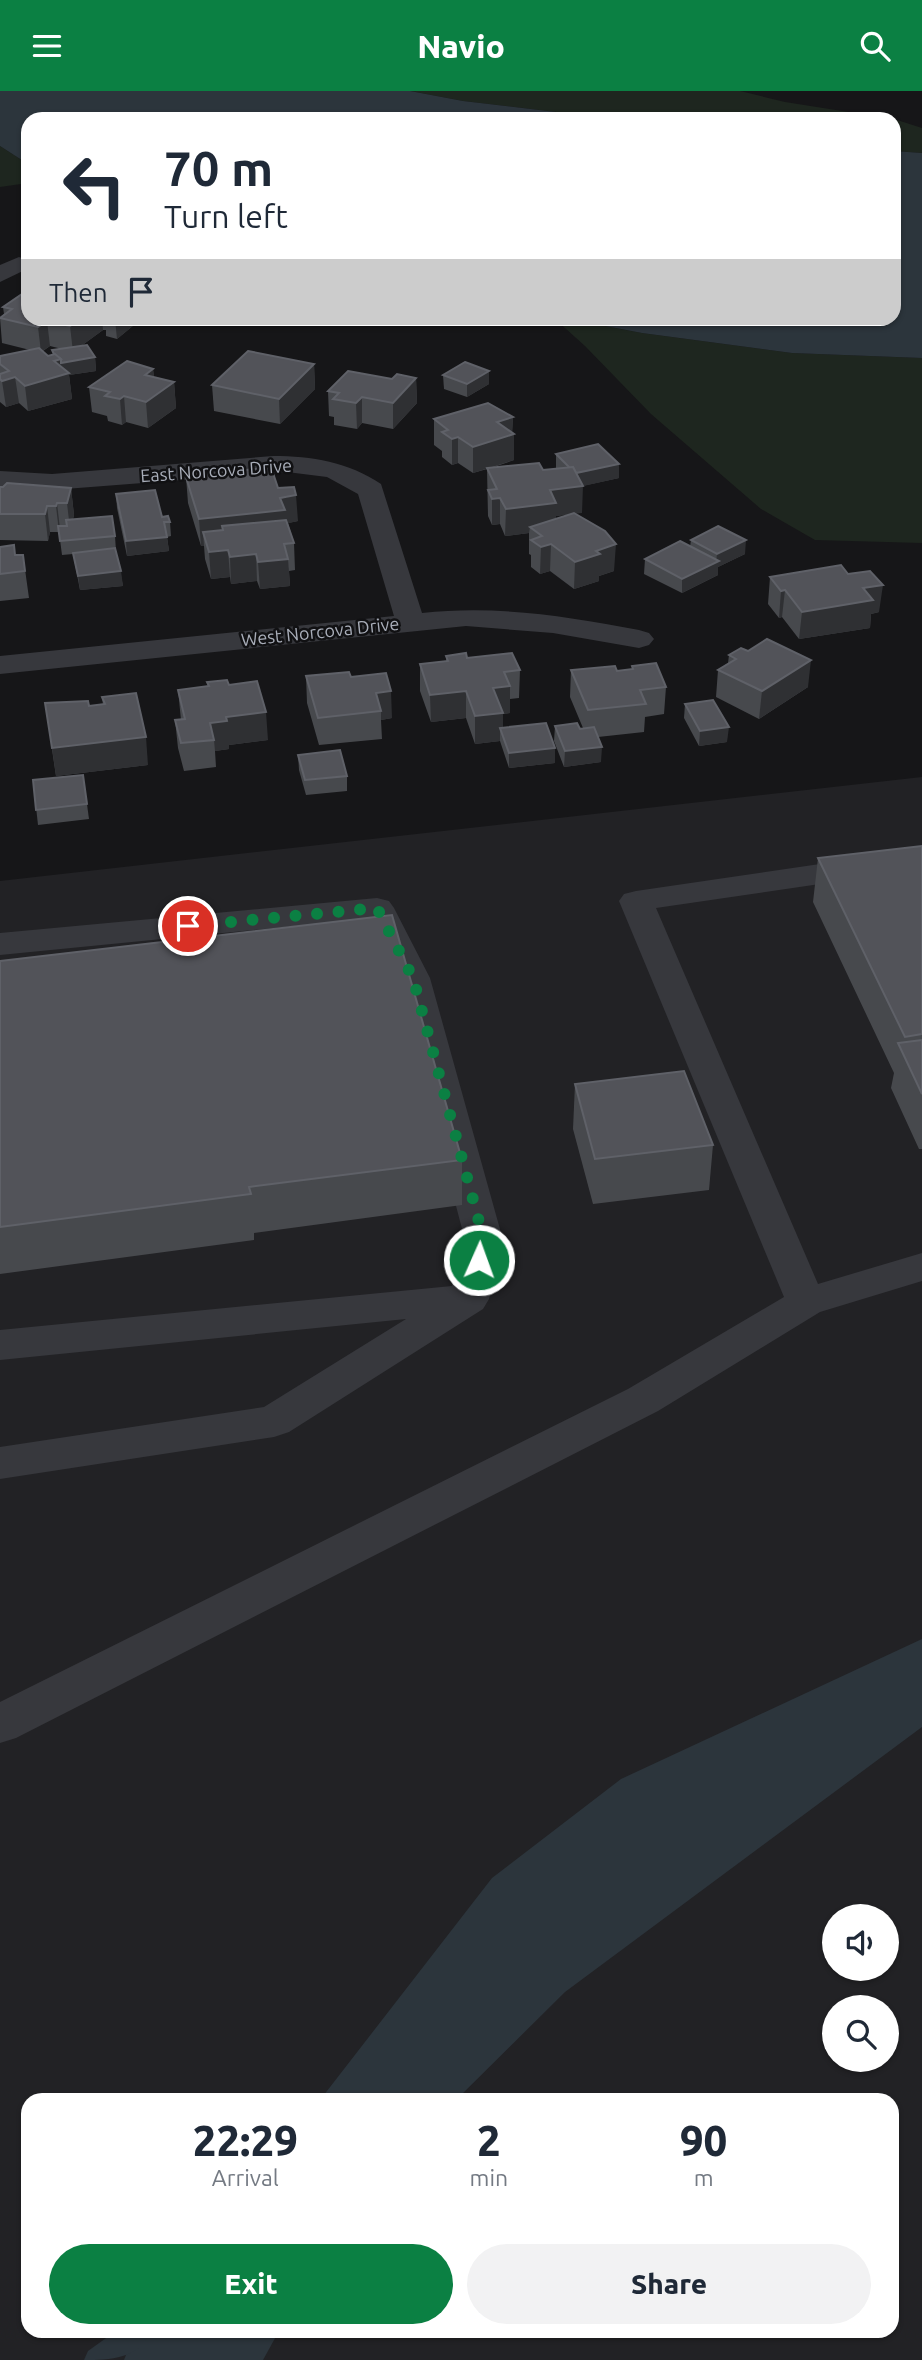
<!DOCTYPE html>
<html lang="en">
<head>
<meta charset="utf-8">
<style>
	body { margin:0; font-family:Ubuntu,sans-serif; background:#f2f2f3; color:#1f2937; height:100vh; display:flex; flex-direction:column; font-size:26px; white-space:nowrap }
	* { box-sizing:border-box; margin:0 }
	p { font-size:23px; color:#747a83 }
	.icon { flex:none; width:38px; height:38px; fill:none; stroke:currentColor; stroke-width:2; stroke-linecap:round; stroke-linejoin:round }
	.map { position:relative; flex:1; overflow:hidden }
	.panel { position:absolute; left:21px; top:2002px; width:878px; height:245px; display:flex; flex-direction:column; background:#fff; border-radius:21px; box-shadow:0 2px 5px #0004 }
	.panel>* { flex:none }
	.hud { position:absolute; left:21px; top:21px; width:880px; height:214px; border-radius:21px; box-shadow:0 2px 5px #0004; background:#fff; color:#1f2937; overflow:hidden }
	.buttons { position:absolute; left:822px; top:1813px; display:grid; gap:14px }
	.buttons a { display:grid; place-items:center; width:77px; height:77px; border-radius:50%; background:#fff; box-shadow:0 2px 5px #0004; font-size:35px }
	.pin { position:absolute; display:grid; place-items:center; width:60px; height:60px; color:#fff; margin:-30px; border:4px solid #fff; border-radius:50%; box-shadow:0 2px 7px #0007 }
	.me { position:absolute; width:77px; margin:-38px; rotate:2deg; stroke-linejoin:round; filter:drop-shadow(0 0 5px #0008) }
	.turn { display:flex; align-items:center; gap:24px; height:147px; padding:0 28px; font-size:32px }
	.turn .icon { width:91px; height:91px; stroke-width:2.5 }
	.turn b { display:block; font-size:49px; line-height:60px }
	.then { display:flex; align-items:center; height:66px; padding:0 28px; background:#0003; gap:14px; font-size:26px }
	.eta { display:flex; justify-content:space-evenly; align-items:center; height:119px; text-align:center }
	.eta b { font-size:42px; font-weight:800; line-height:49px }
	.cta { display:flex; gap:14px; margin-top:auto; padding:14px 28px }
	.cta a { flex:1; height:80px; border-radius:42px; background:#0b8043; color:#fff; font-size:28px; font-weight:800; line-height:80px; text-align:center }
	.cta a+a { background:#f2f2f3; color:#1f2937 }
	header { display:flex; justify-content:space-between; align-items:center; height:91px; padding:0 28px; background:#0b8043; color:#fff; font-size:32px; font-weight:800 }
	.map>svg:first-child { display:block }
</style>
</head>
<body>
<header><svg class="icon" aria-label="menu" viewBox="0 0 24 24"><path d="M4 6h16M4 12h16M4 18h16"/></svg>Navio<svg class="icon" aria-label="search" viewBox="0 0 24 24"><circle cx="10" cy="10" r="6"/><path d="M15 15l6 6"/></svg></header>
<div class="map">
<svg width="922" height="2269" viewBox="0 0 922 2269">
	<rect width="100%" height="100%" fill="#161618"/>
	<!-- built -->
	<path fill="#222225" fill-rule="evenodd" d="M922,686V2269H0V790ZM835,1825H887V1878H835ZM835,1916H887V1969H835ZM28,2009H892V2240H28Z"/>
	<!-- green -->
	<g fill="#1e261f">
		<path d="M410,0H740L785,11L893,28H614L463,10Z"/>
		<path d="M894,28L922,37V62L894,60Z"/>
		<path d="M0,55L28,73V92L0,96Z"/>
		<path d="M555,228H569L642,242L792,262L922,267V452L815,449L761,418L651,323L585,255Z"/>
	</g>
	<!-- water -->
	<g fill="#2c353c">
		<path d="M0,0H410L463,10L614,28H28V73L0,55Z"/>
		<path d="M894,60L922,62V267L792,262L642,242L569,228H894Z"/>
		<path d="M922,1548V1636L565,1901L456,2009H320L492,1787L621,1688Z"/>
		<path d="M140,2240H279L263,2269H124L131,2251Z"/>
	</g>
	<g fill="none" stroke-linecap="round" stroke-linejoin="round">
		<!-- stream -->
		<path fill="#2c353c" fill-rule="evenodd" d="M116,2240H151C139,2268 110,2269 84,2269L88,2260Z"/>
		<!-- minor -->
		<g fill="#37383d" fill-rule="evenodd">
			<path d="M19,166L28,169L27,178L0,191V174Z"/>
			<path d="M273,365C312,365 348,371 381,393L422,522C496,514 566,525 639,539L649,542L654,548L649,554L639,557L553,542L466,535L0,583V565L394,525L358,403L327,386L287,381L52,399L0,396V380L52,383Z"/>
			<path d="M922,758V778L656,817L818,1193L922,1162V1190L820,1221L658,1320L16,1647L0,1652V1611L628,1298L784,1206L619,810L624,803L636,800Z"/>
			<path d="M377,807L389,810L394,817L430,887L503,1149L489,1208L483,1218L289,1341L274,1346L0,1388V1356L264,1316L406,1228L0,1269V1239L452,1195L465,1149L396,887L366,828L0,864V842Z"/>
		</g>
	</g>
	<!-- wall -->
	<g fill="#47494d" fill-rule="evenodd">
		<path d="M28,199V228H140V229L117,248L106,245V239H103L81,255L95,266L96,280L69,284L72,308L28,320L19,312L6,316L0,311V265L30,259L2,252L0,227L4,223L3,216ZM50,255L62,258L52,259L53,264L48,265L43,260Z"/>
		<path d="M314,273L315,298L280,333L214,320L212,294Z"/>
		<path d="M153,278L154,286L174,291L176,317L148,337L126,331L122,334L108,330L107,325L92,321L89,296Z"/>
		<path d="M443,284L489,293L467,306L444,298Z"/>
		<path d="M416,287L417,312L393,338L362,332L357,338L334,334V326L329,325L328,300L392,288Z"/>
		<path d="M513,326L512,342L514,343V369L491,377L543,379L556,378V363L619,387L582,395V422H575L614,480L599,485V490L574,498L550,480L540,483L531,476V464L529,463V442L505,445L500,433L492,434L488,425L487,378L473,382L458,372L452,374L442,366V360L434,354V328ZM570,423L556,428V425Z"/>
		<path d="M186,386L278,397L298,430L288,432L294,452L295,479L289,480L290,495L260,498L257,490L231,493L230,486L211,488L205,468L204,455H201L188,412Z"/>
		<path d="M0,396L71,397L74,424L73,428L115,445L116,460L123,495L80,499L73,463L62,464L59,441H50L48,450L0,449Z"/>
		<path d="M116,403L170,431L171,445L167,446L169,460L127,465L117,417Z"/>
		<path d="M691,449L745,463L718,476V484L682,502L644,483L645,468L690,456Z"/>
		<path d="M0,456L15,464H23L29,507L0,510Z"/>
		<path d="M770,486L879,521L871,523L870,537L799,548L782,526L779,527L768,513Z"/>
		<path d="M729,564L808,596L759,628L716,606L718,579L728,572Z"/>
		<path d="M446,565L467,567L520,579L519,607L510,608V622L503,623V637L555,657V672L509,677L500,650L475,653L466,627L431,631L420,600V573L446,570Z"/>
		<path d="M632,575L666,596L664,623L645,626L644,641L598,646L601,671L564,676L554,650L555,635L583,637L570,606L571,579L617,580L632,578Z"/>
		<path d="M306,585L351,586L392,627L381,629L382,648L319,654L307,612Z"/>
		<path d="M207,591L229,594L268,649L229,654V658L215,660L216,676L184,680L178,657L175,629H181L178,599L208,595Z"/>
		<path d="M102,606L148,674L56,685L45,612L89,615L103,614Z"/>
		<path d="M685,613L727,651L699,655L684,627Z"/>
		<path d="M298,664L347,685V700L306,704L299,679Z"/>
		<path d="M83,684L89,728L38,734L33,689Z"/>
		<path d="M922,755V1058H919L891,997L894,982L813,811L818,767Z"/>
		<path d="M0,870L462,1069V1114L254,1142V1149L0,1183Z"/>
		<path d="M575,993L713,1054L709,1099L593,1113L573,1038Z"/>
	</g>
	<!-- shaded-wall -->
	<g fill="#2f3033">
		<path d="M81,228H102L103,239L73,261L70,235Z"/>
		<path d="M115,228H140V229L117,248Z"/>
		<path d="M47,230L50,255L41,261L38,236Z"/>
		<path d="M95,266L96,280L69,284L72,308L28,320L25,295L54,270L61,268Z"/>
		<path d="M314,273L315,298L280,333L279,308Z"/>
		<path d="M153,278L156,303L145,284Z"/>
		<path d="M489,280V293L467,306V293Z"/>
		<path d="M15,286L19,312L6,316L2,290Z"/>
		<path d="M416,287L417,312L393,338V312Z"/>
		<path d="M174,291L176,317L148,337L146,311Z"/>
		<path d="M124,305L126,331L122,334L120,308Z"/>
		<path d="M362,306V332L357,338L356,312Z"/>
		<path d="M513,326L512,344L514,343V369L473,382V356L497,331Z"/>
		<path d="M458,346V372L452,374V348Z"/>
		<path d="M619,373V387L579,396L583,395L582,422L556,425L555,438L530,436L529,442L505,445L506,418L550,399L576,382Z"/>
		<path d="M71,397L74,424L70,438L67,412Z"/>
		<path d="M296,404L298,430L285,433L223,439L222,435L223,453L203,441L204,455H201L199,428Z"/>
		<path d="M500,407V433L492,434V408Z"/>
		<path d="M57,412L60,438L59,441L56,415Z"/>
		<path d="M47,415L50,441L48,450L45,423Z"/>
		<path d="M167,446L169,460L127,465L126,450Z"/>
		<path d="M746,449L745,463L718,476V484L682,502V488L716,471L717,463Z"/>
		<path d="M551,453L550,480L540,483L541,456Z"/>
		<path d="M616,453L614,480L599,485V490L574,498L575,471L596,460Z"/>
		<path d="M228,459L230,486L211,488L209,461Z"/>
		<path d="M256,463L257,490L231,493L230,466Z"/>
		<path d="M288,468L290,495L260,498L258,471Z"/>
		<path d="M121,480L123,495L80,499L78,485Z"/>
		<path d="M883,494L879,521L871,523L870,537L799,548L802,521L863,497Z"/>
		<path d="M785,499L782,526L779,527L781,500Z"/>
		<path d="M811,569L808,596L759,628L762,600Z"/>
		<path d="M510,595V622L503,623V644L500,637V650L475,653V625L493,597Z"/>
		<path d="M391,600L392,627L381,629V620L376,602Z"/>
		<path d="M466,600V627L431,631L430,604Z"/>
		<path d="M266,621L268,649L229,654V658L215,660L214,649L210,632L226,626Z"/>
		<path d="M729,636L727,651L699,655L700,640Z"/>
		<path d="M146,646L148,674L56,685L52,657Z"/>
		<path d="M602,656L601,671L564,676L565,660Z"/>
		<path d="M555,657V672L509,677V662Z"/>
	</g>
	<!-- building -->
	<g fill="#525359" stroke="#5f6168" stroke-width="2">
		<path d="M28,199V228H81L70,235L47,230L38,236L0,227L12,218L3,216Z"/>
		<path d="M87,254L95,266L61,272V268L54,263L52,259Z"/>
		<path d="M39,257L48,265L55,263L61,268L54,270L69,282L25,295L15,286L2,290L0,288V283L9,280L0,273V265Z"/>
		<path d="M248,260L314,273L279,308L212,294Z"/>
		<path d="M127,270L153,278L145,284L174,291L146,311L124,305L120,308L105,305L110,301L89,296Z"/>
		<path d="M465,271L489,280L467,293L443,284Z"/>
		<path d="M348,280L392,288L397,283L416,287L393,312L362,306L356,312L333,308L339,302L328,300Z"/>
		<path d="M488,312L513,326L497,331L514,343L473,356L458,346L452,348L442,341L448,339L434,328Z"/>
		<path d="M598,353L619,373L576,382L573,376L570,377L556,363Z"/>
		<path d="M539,372L543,379L573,376L583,395L550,399L556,412L506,418L500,407L492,408L488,399L497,398L487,377Z"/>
		<path d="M271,376L278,397L294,396L296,404L280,407L285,419L199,428L186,386Z"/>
		<path d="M7,392L71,397L67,412H57L56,415H47L45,423H0V396H3Z"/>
		<path d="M155,399L162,426L168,425L170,431H164L167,446L126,450L116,403Z"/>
		<path d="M574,422L605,440L616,453L596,460L600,463L575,471L551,453L541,456L531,449L542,445L530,436Z"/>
		<path d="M112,425L115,445L60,450L58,435H67L66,429Z"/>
		<path d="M286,429L294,452L284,453L288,468L258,471L256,463L230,466L228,459L209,461L203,441L223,439L222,435Z"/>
		<path d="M718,435L746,449L717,463L691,449Z"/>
		<path d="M680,450L719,470L682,488L645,468Z"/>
		<path d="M14,454L15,464H23L25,480L0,483V456Z"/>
		<path d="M115,457L121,480L78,485L73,462Z"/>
		<path d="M841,474L848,483L870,480L883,494L863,497L873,509L802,521L785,499L781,500L770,486Z"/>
		<path d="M767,548L811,569L762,600L718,579L736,568L729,564L741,557L748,560Z"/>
		<path d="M466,562L467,567L512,562L520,579L504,581L510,595L493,597L503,622L475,625L466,600L430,604L420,573L448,570L446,565Z"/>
		<path d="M656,572L666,596L640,599L646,613L588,619L571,579L615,575L617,580L633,578L632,575Z"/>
		<path d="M349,581L351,586L386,582L391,600L376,602L381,620L318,627L306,585Z"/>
		<path d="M227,589L229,594L257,590L266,621L226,626L227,630L210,632L214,649L181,652L175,629L185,628L178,599L209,595L207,591Z"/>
		<path d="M136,602L146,646L52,657L45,612L88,610L89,615L105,613L102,606Z"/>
		<path d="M713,609L729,636L700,640L685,613Z"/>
		<path d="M546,632L555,657L509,662L500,637Z"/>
		<path d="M577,632L580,638L594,636L602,656L565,660L555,635Z"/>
		<path d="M340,659L347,685L305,689L298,664Z"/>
		<path d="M83,684L87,713L36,719L33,689Z"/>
		<path d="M922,755V943L905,946L818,767Z"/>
		<path d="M392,824L462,1069L249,1096L251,1103L0,1136V870Z"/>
		<path d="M922,949V1003L898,952Z"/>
		<path d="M684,980L713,1054L595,1068L575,993Z"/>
	</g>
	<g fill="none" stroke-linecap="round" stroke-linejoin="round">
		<!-- route -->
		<path stroke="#0b8043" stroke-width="12" stroke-dasharray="0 21.6" d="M188,835L377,817L413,887L484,1149L479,1169"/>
	</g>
	<g text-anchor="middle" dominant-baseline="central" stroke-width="5" stroke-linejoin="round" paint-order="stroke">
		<!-- far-street labels -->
		<g font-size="18" fill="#a8adb8" stroke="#111113">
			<text transform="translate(216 379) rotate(-4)">East Norcova Drive</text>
			<text transform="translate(320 540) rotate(-6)">West Norcova Drive</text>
		</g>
	</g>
</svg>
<div class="buttons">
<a><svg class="icon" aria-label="sound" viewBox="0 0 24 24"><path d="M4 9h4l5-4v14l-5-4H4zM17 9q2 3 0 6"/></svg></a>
<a><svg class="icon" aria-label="search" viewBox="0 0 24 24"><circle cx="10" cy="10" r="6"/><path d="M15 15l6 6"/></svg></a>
</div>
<div class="pin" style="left:188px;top:835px;background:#d93025"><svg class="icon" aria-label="arrive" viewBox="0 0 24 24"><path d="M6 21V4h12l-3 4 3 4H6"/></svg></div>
<svg class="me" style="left:479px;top:1169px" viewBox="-20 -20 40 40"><circle r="17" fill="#0b8043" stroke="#fff" stroke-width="3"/><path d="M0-11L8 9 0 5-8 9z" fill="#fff"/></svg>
<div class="hud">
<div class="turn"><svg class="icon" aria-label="left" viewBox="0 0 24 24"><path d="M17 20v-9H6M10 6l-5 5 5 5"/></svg><div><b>70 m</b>Turn left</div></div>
<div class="then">Then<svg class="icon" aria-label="arrive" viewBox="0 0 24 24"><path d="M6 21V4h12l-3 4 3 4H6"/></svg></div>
</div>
<section class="panel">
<div class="eta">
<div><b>22:29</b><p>Arrival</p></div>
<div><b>2</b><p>min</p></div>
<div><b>90</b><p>m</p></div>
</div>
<div class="cta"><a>Exit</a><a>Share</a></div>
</section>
</div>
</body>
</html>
